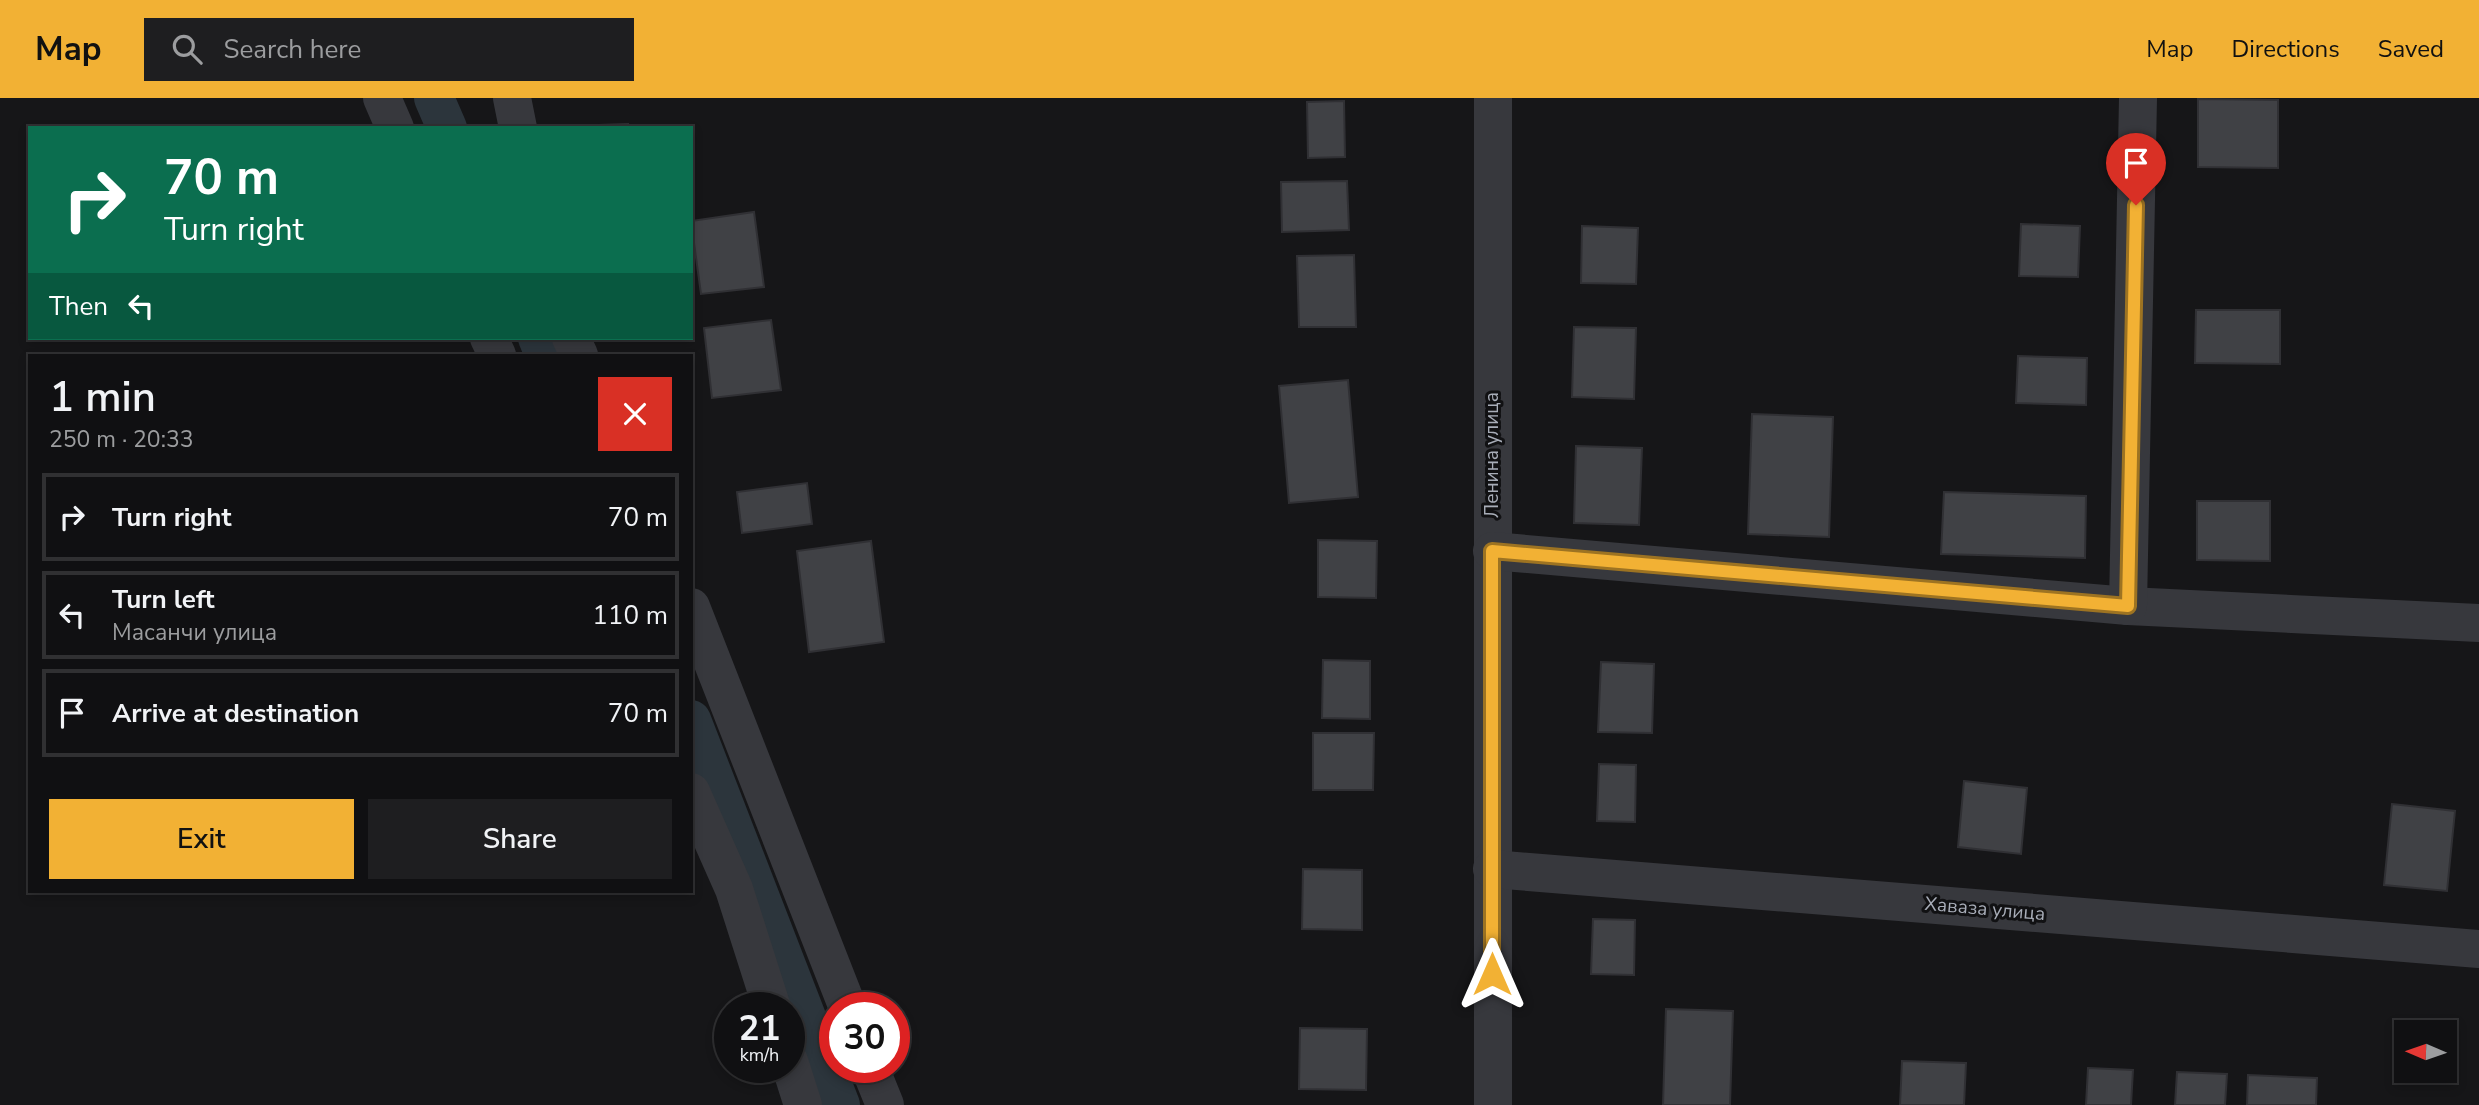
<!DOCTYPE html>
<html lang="en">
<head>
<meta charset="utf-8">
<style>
	body { margin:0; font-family:"Nunito Sans",sans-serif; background:#1e1e20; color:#f1f3f6; height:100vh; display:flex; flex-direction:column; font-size:26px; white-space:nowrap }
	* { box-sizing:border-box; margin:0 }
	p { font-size:23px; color:#9c9d9f }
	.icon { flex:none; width:38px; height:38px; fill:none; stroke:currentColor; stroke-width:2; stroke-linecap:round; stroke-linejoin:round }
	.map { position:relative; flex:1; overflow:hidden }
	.details { position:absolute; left:28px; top:256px; width:665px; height:539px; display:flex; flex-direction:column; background:#101012; border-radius:0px; box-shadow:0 4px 10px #0003,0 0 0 2px #303032 }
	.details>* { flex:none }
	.guide { position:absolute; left:28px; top:28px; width:665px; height:214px; border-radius:0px; box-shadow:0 4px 10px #0003,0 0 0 2px #303032; background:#0b6e4f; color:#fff; overflow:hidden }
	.needle { width:46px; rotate:272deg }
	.fabs { position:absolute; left:2394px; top:922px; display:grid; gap:14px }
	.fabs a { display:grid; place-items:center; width:63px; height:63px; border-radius:0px; background:#101012; box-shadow:0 4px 10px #0003,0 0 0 2px #303032; font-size:35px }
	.speed { position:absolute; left:714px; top:894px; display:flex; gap:14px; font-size:35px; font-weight:700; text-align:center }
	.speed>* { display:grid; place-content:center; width:91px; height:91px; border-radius:50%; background:#101012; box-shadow:0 4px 10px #0003,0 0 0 2px #303032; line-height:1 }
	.speed small { font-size:18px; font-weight:400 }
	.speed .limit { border:10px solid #d22; background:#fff; color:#111 }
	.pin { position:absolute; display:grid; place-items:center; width:60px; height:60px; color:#fff; margin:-72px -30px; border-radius:50% 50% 50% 0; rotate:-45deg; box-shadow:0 0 7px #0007 }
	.pin .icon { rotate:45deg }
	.me { position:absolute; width:77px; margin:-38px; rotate:0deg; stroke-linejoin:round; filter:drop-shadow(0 0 5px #0008) }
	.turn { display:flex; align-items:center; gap:24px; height:147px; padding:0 21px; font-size:32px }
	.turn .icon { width:91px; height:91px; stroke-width:2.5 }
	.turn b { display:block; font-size:49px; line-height:60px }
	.then { display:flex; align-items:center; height:66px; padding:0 21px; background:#0003; gap:14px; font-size:26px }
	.round { display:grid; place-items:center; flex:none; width:74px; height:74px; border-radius:0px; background:#1e1e20 }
	.headline { display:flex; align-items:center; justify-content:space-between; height:119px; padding:0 21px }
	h1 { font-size:42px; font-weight:600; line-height:52px }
	.primary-button { display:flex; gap:14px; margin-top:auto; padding:14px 21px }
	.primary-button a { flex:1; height:80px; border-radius:0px; background:#f2b134; color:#111; font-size:28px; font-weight:600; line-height:80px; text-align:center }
	.primary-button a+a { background:#1e1e20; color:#f1f3f6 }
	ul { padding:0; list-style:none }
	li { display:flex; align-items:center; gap:21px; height:88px; margin:0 14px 10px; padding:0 7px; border:4px solid #303032; border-radius:0px }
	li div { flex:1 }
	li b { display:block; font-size:26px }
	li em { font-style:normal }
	header { display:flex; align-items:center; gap:42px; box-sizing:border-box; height:98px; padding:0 35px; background:#f2b134; color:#111 }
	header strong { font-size:33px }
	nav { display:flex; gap:38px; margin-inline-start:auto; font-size:24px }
	.search { width:490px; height:63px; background:#1e1e20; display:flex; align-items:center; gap:18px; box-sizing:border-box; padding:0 24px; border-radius:0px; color:#9c9d9f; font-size:26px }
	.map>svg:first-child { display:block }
</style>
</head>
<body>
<header>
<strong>Map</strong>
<div class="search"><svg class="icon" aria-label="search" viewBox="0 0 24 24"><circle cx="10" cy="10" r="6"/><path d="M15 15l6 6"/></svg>Search here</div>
<nav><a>Map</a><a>Directions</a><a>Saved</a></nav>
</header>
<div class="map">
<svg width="2479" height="1007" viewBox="0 0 2479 1007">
	<rect width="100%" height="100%" fill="#161618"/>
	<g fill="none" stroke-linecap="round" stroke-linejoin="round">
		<!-- canal -->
		<g stroke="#2c353c" stroke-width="40">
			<path d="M434,0L447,30"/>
			<path d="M538,240L545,257"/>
			<path d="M691,622L840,1007"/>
		</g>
	</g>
	<!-- building -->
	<g fill="#404145" stroke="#303034" stroke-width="2">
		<path d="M2198,1L2278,2V70L2198,69Z"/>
		<path d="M1344,3L1345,59L1308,60L1307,4Z"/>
		<path d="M628,26V30H568V28Z"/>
		<path d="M1347,83L1349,132L1282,134L1281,84Z"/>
		<path d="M754,114L764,189L701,196L691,123Z"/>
		<path d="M2021,126L2080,128L2078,179L2019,178Z"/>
		<path d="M1582,128L1638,130L1636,186L1581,185Z"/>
		<path d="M1354,157L1356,229H1299L1297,158Z"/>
		<path d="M2196,212H2280V266L2195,265Z"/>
		<path d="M771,222L781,292L712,300L704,230Z"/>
		<path d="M1574,229L1636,230L1634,301L1572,299Z"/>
		<path d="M2018,258L2087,260L2086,307L2016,305Z"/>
		<path d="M1348,282L1358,399L1289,405L1279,288Z"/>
		<path d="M1752,316L1833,319L1829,439L1748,436Z"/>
		<path d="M1576,348L1642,350L1639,427L1574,425Z"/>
		<path d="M807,385L812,426L742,435L737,394Z"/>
		<path d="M1944,394L2086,398L2085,460L1941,456Z"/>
		<path d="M2197,403H2270V463L2197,462Z"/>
		<path d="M1318,442L1377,443L1376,500L1318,499Z"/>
		<path d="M871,443L884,544L809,554L797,453Z"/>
		<path d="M1323,562L1370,563V621L1322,620Z"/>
		<path d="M1601,564L1654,566L1652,635L1598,634Z"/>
		<path d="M1313,635H1374L1373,692H1313Z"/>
		<path d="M1599,666L1636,667L1635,724L1597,723Z"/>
		<path d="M1964,683L2027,690L2021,756L1958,749Z"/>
		<path d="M2392,706L2455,713L2447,793L2384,787Z"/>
		<path d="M1303,771L1362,772V832L1302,831Z"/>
		<path d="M1593,821L1635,822L1634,877L1591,876Z"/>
		<path d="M1666,911L1733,913L1730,1007H1663Z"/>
		<path d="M1300,930L1367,931L1366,992L1299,991Z"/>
		<path d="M1902,963L1966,965L1964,1007H1900Z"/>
		<path d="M2088,970L2133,972L2131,1007H2086Z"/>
		<path d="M2177,974L2227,976L2225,1007H2175Z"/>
		<path d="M2248,977L2317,980L2316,1007H2247Z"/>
	</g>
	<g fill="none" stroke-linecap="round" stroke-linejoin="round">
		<!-- street -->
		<g stroke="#37383d" stroke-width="38">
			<path d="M382,0L395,30"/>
			<path d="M512,0L518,30"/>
			<path d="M1493,0V1007"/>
			<path d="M489,240L497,257"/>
			<path d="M571,240L579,257"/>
			<path d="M1492,453L2128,508L2479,525"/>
			<path d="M2128,508L2138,0"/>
			<path d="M691,509L848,910"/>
			<path d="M691,694L734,791L772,910"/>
			<path d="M1492,771L2479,851"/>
			<path d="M789,963L803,1007"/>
			<path d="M870,970L885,1007"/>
		</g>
	</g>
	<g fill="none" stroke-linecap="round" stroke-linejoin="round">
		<!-- route casing -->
		<g stroke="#9d7322" stroke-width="18">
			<path id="route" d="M1492,876V453L2128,508L2136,107"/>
		</g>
		<!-- route -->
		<use href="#route" stroke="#f2b134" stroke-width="12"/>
	</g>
	<g text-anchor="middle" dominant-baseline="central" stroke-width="6" stroke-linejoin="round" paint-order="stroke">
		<!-- street labels -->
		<g font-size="19" fill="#a8adb8" stroke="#111113">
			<text transform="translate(1492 357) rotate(-90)">Ленина улица</text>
			<text transform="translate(1985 811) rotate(5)">Хаваза улица</text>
		</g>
	</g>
</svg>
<div class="fabs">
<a><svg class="needle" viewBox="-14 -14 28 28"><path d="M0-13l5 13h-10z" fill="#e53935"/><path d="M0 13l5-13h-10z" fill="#9c9d9f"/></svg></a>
</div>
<div class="speed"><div>21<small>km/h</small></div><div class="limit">30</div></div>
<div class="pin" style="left:2136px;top:107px;background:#d93025"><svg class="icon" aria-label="arrive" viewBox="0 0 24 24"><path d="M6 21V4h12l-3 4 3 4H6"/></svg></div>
<svg class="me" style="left:1492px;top:876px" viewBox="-20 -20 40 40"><path d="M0-17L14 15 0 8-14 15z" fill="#f2b134" stroke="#fff" stroke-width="4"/></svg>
<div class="guide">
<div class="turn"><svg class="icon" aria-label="right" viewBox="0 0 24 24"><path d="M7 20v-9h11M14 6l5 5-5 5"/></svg><div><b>70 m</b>Turn right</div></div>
<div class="then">Then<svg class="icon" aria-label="left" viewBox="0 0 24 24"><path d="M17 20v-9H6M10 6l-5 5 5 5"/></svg></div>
</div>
<section class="details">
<div class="headline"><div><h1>1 min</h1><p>250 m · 20:33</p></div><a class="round" style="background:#d93025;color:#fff"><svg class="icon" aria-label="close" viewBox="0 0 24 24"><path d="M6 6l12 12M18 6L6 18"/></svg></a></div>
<ul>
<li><svg class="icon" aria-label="right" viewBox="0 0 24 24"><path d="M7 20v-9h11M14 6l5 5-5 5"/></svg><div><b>Turn right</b></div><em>70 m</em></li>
<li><svg class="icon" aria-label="left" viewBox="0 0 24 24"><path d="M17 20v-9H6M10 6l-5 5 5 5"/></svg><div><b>Turn left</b><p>Масанчи улица</p></div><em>110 m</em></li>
<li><svg class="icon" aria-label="arrive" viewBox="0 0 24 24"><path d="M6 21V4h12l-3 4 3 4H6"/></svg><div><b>Arrive at destination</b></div><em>70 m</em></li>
</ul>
<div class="primary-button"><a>Exit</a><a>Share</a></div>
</section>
</div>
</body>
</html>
